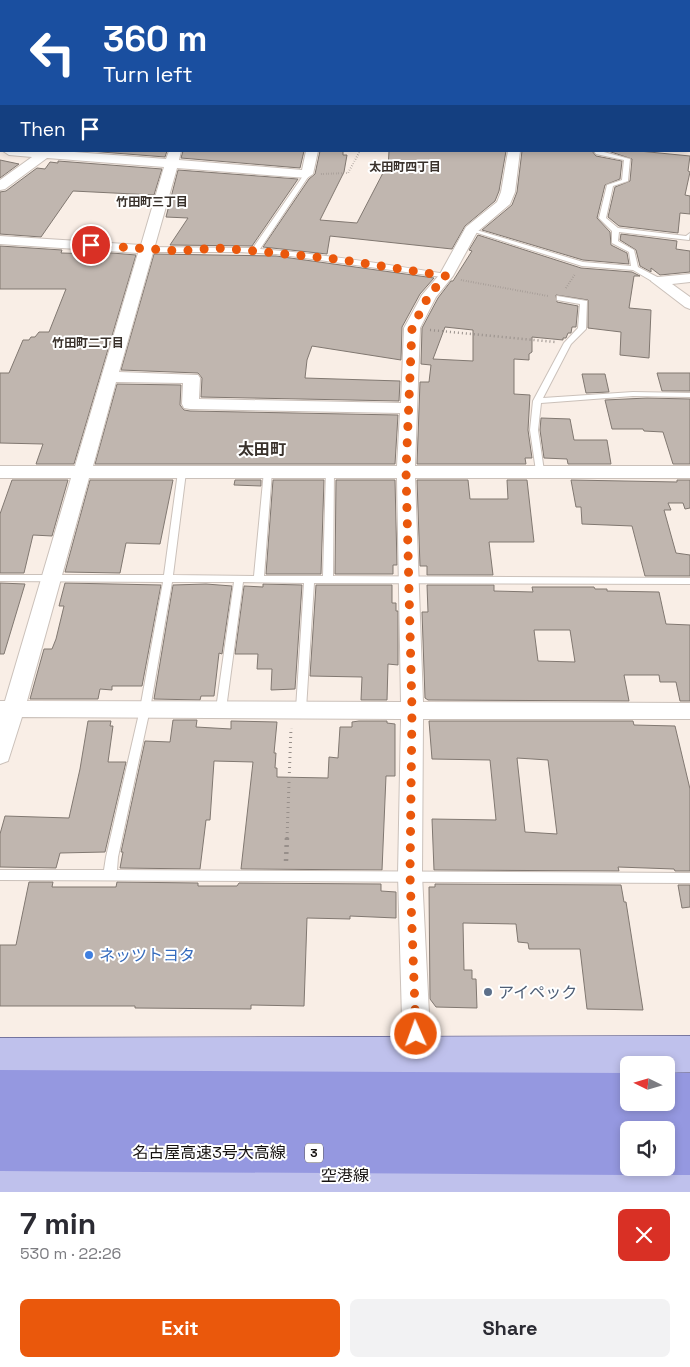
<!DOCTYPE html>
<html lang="en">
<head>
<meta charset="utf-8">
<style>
	body { margin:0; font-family:"Space Grotesk","Noto Sans JP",sans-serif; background:#f2f2f3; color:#2b2b33; height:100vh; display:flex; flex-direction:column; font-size:19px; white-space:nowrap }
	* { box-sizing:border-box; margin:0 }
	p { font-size:16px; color:#7c7c81 }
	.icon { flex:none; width:28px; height:28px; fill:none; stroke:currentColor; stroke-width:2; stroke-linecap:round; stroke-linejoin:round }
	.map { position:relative; height:1192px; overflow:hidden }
	.panel { display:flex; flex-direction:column; background:#fff; flex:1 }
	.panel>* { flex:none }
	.banner { position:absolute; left:0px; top:0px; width:690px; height:152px; box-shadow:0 2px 8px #0003; background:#1a4fa0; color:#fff; overflow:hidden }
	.needle { width:32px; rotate:275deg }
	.controls { position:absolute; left:620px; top:1056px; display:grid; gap:10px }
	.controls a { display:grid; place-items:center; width:55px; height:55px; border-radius:8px; background:#fff; box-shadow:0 2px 8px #0003; font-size:25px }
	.pin { position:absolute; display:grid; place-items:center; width:42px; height:42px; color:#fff; margin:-21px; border:2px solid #fff; border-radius:50%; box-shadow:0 1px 5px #0007 }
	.me { position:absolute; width:55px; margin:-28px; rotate:358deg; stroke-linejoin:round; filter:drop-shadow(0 0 4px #0008) }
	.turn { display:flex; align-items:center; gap:18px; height:105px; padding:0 20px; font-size:22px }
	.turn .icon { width:65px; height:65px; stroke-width:2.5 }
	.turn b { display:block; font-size:35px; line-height:42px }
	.then { display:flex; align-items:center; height:48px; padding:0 20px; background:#0003; gap:10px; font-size:19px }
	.round { display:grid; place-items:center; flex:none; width:52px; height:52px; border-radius:8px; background:#f2f2f3 }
	.headline { display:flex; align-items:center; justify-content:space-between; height:85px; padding:0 20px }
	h1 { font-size:30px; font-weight:600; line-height:38px }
	.button { display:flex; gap:10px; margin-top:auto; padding:10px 20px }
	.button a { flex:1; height:58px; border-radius:8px; background:#ea580c; color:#fff; font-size:20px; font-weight:600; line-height:58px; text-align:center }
	.button a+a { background:#f2f2f3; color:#2b2b33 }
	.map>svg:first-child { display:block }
</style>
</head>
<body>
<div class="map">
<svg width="690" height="1192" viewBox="0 0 690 1192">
	<rect width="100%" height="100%" fill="#f9eee6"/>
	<!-- built -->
	<path fill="#f2e2d5" d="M128,0H568L126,1Z"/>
	<!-- building -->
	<g fill="#c0b6af" stroke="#817871" fill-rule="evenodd">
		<path d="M89,151H167L165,157Z"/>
		<path d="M183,151H304L300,168L181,158Z"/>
		<path d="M320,151H343V155H347L344,172L320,220L357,223L385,169H388L389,151H506L499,191L495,201L465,226L452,249L330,236L327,254L263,247L309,179L315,174Z"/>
		<path d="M522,151H592L596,156L622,161L620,179L605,185L597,218L610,232L611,245L627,253L629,264L583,260L482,230L512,205L517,192Z"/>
		<path d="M608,151H639L690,156L688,171L690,172L685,195L690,196V214L680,213L678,233L619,226L608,217L615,187L630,181L632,159Z"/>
		<path d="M0,160L19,164L0,178Z"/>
		<path d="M58,161L162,169L154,195L73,191L41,237L0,234V192L6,191L37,168L45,169L50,162L58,163Z"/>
		<path d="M178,170L298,179L252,246L170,245L188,218L166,217Z"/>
		<path d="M621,234L677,241L676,249L690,251V272L660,275L651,268V272L640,266L636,250L620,240Z"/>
		<path d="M478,235L581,268L632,272L640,276H634L629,308L651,310L649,358L620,355L621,332L588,328V300L556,295L557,302L578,306L576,327H572L571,333H568L566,338H563V340L532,337V352L529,354V360L514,359V394L530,395L528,430L532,458H525L526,464H417L420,382H429L431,365L421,364L422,328L438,298L451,281H453L472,251L469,250ZM445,327L473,330V361L433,359Z"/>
		<path d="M0,246L62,250L61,253L99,254L100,252L136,255L74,464H36L43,444L0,443V373H9L23,340H29L31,337H35L39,332H49L66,289H0Z"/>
		<path d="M154,254L276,256L434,278L420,294L402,327L401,360L312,346L307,360L305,378L400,381L399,401L201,397L202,378L198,373L121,370Z"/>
		<path d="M657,373H690V391H662Z"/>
		<path d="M582,374H605L609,392L586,393Z"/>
		<path d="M117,384L181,385L180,405L184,410L190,411L398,415L395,464H95Z"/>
		<path d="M647,398L690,399V464H673L663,432L644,431L643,429H612L605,400Z"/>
		<path d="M541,418L570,419L574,440H607L611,464H568L567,459L544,458L540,430Z"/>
		<path d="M12,480H68L52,536L33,535L24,573H0V514Z"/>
		<path d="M90,480H173L160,544L126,543L120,573L65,572Z"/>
		<path d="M235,480H261V486L234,485Z"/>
		<path d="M273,480H324L321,574H266Z"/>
		<path d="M336,480H395L397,565H393V574H335Z"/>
		<path d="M417,480H468L470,499H508L507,480H527L534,542H489L493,575H427V566H420Z"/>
		<path d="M571,480L677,482V480H690V508L685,509L683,503H668L671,510H664L676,553L690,555V576H645L632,526L582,524L581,507H576Z"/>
		<path d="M0,583L25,584L4,654H0Z"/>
		<path d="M65,583L161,585L142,686H112V690L100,689L98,699H30L44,649H52L56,639L64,606H59Z"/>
		<path d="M206,584L232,586L222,654L219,653L214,696H201L200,700L154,699L173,585Z"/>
		<path d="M263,584L302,585L295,689L271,690L272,669H257L258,654H235L244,586L263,587Z"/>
		<path d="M316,585H392V603H396V611H398V665L388,664L387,700H361L362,677L310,676Z"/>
		<path d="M427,585H494V591L533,592L532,587H594L595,589H607V591L659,592L666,624L690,625V701H680L676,682H660L659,675H624L629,701L428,700L425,698L422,612H428ZM534,630H570L575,662L538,661Z"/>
		<path d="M173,720H197L196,727L231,729V721L277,722L274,753H276L275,768H277V777L328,778L329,757L338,758L340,727H352V722L359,721H387V723L395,724V776H386L382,870L241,869L253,762L214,761L210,820H206L200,869L120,868L123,852H121L145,741L170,742Z"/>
		<path d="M88,721H111L110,726H113L108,762H126L105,852L60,853L56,868L0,867V834L5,816L69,818L80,769Z"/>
		<path d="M429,721H633L634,725L675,726L690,789V871H675L674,869L618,867L619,871L434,870L432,819L496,820L490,760L432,759ZM517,758L548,760L557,834L525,832Z"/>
		<path d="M29,882H53L52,887H116L117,882L198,883V886H237L239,883L381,884V891L396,892V918L350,916V919L307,918L304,1006L251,1005V1009L135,1008V1006H0V945H16Z"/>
		<path d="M435,884L621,885L624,902H626L643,1010L587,1009L580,949H529L528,943L518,942L516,924L463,923L464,970H472V979H476L477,1008L436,1007L430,999L429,887H435Z"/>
		<path d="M678,885H690V907L682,908Z"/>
	</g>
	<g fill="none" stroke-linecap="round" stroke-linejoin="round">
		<!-- lane casing -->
		<g stroke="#cbc1ba" stroke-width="2">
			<g id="lane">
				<rect x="317" y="0" width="4" height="1"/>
				<path d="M408,0H426V1H409Z"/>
				<path d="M594,151H600L630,159L628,181L613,186L606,218L618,228L686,236L690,233L689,240L619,232L618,241L634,250L638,267L661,279V283H655L633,270L582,266L468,230L473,229L583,262L631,266L629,252L612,243V231L599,218L607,185L622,180L624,160L596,154Z"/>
				<path d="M307,172L310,174L260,249C322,254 384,264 446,274H449V278L276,254L239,252H158L145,251L141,249L145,247L253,248L305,173Z"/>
				<path d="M557,296L587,301L586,329L571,344L543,398L633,392L690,393V397L633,396L541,403L538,430L544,471L540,474L536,471L530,430L533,401L564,343L578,328L580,304L557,300Z"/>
				<path d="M268,468L272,471L264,576H323L326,471L330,468L334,471L333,576L690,578V584L314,583L306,709L305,712H297L296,709L304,583L243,582L226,709L225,712H217L216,709L234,582H172L150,709L118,857L117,870L690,873V883L0,880V870H104L106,857L140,709L163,582L0,581V575H164L178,472L182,469L186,472L173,575L254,576L264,471Z"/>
			</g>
		</g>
		<!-- street casing -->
		<g stroke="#cbc1ba" stroke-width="2">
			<g id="street">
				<path d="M25,0H39L40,1H26Z"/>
				<path d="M222,0H245L246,1H223Z"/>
				<rect x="689" y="13" width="1" height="6"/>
				<rect x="689" y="62" width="1" height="6"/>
				<rect x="0" y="69" width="1" height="6"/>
				<rect x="689" y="101" width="1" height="6"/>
				<path d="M3,151H61L166,159L169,151H181L179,160L302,170L306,151H318L313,174L307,178L177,168L119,372L198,375L200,378L199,399L401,403L404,328L422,295L440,274L466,227L497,202L501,192L508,151H520L515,192L510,204L477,232L453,276L436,297L420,328L415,466H690V478H415L423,702L690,703V719H423L422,875L431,1054L427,1063L417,1067L407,1063L403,1054L398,875L401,719L22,717L8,761L0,764V701H5L71,478H0V466H75L138,253L0,244V236L141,245L164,167L47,158L5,189L0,190V180L32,157L9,155ZM116,382L183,383L182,404L184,408L190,409L400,413L397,466H93ZM89,478H397L401,702L27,701Z"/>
				<path d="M690,274V282L672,284L690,297V309L685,307L651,281L653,278L658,277Z"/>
			</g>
		</g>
		<!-- secondary casing -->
		<g stroke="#cbc1ba" stroke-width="1">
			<rect id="secondary" x="566" y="0" width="14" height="1"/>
		</g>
		<!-- primary casing -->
		<g stroke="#696998" stroke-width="1">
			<g id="primary">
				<path d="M690,1036V1072L666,1073V1065H629V1073L0,1074V1038Z"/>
				<path d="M418,1154L629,1158V1168H666V1159H690V1192H0V1157Z"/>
			</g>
		</g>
		<!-- highway casing -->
		<g stroke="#696998" stroke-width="1">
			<path id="highway" d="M0,1070L629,1073V1102H666V1073H690V1175H666L652,1169L651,1168H666V1130H629V1168H644L629,1175L0,1171Z"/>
		</g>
		<!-- path-far3 -->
		<g stroke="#978f8a" stroke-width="2" stroke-dasharray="0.5 2" stroke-linecap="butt">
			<path d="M321,174L348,173L360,151"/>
			<path d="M461,280L548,296"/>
			<path d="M566,288L575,274"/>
		</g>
		<!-- path-far2 -->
		<path stroke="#978f8a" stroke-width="2.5" stroke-dasharray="1 3" stroke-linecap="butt" d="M430,330L555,342"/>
		<!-- path-far1 -->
		<path stroke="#978f8a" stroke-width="3" stroke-dasharray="1 4" stroke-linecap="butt" d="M287,838L291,728"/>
		<!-- path -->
		<path stroke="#978f8a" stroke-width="4.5" stroke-dasharray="2 5" stroke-linecap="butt" d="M286,861L287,837"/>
		<!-- lane -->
		<use href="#lane" fill="#fff" fill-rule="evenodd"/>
		<!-- street -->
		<use href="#street" fill="#fff" fill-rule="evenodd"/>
		<!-- secondary -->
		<use href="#secondary" fill="#fff" fill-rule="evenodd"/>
		<!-- primary -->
		<use href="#primary" fill="#bfc1ec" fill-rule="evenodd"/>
		<!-- highway -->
		<use href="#highway" fill="#9598e0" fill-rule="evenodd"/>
	</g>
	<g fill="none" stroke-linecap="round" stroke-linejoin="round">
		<!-- route -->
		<path stroke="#ea580c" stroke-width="9" stroke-dasharray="0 16.2" d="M91,245L180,251L217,248L255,251L336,259L446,276L429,295L412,328L406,471L412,710L410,875L416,1034"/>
	</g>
	<!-- markers -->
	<circle fill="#3f7fe0" stroke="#fff" stroke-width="2" cx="89" cy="955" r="5"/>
	<circle fill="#5c6f8a" stroke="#fff" stroke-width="2" cx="488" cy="992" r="5"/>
	<g text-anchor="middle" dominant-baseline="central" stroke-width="4" stroke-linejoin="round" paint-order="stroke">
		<!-- far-neighbourhood labels -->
		<g font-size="12" font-weight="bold" fill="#39312b" stroke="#fff">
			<text x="405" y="167">太田町四丁目</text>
			<text x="152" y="202">竹田町三丁目</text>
			<text x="88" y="343">竹田町二丁目</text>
		</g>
		<!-- shield labels -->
		<rect fill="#fff" stroke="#5d5a58" stroke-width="1" x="305" y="1143.5" width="18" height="19" rx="4"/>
		<g font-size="12" font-weight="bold" fill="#171311">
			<text x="314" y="1153">3</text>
		</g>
		<!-- quarter labels -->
		<g font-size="16" font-weight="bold" fill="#39312b" stroke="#fff">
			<text x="262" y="449">太田町</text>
		</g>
		<!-- near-shop labels -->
		<g font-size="16" fill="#366cbe" stroke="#fff" text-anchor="start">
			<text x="99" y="955">ネッツトヨタ</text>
		</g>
		<!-- near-service labels -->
		<g font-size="16" fill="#4e5e75" stroke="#fff" text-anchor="start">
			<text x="498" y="992">アイペック</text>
		</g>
		<!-- near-street labels -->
		<g font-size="16" fill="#171311" stroke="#fff">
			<text x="209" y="1152">名古屋高速3号大高線</text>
			<text x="345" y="1175">空港線</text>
		</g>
	</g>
</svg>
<div class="controls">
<a><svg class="needle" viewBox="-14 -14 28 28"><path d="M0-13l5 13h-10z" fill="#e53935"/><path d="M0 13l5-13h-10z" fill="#7c7c81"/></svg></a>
<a><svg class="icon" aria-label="sound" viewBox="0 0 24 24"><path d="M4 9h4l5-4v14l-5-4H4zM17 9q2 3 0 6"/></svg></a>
</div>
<div class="pin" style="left:91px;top:245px;background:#d93025"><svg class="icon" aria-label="arrive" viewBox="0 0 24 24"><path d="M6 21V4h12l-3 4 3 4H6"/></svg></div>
<svg class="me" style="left:416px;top:1034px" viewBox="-20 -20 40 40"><circle r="17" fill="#ea580c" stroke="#fff" stroke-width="3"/><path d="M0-11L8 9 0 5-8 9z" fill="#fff"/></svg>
<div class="banner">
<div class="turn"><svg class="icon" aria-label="left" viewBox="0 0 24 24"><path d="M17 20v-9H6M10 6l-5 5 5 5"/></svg><div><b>360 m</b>Turn left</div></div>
<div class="then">Then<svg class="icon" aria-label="arrive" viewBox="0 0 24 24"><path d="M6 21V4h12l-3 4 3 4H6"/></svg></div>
</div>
</div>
<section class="panel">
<div class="headline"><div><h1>7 min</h1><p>530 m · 22:26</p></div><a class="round" style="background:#d93025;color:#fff"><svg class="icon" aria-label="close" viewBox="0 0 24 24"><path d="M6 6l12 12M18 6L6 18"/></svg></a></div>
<div class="button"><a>Exit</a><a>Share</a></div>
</section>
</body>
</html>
